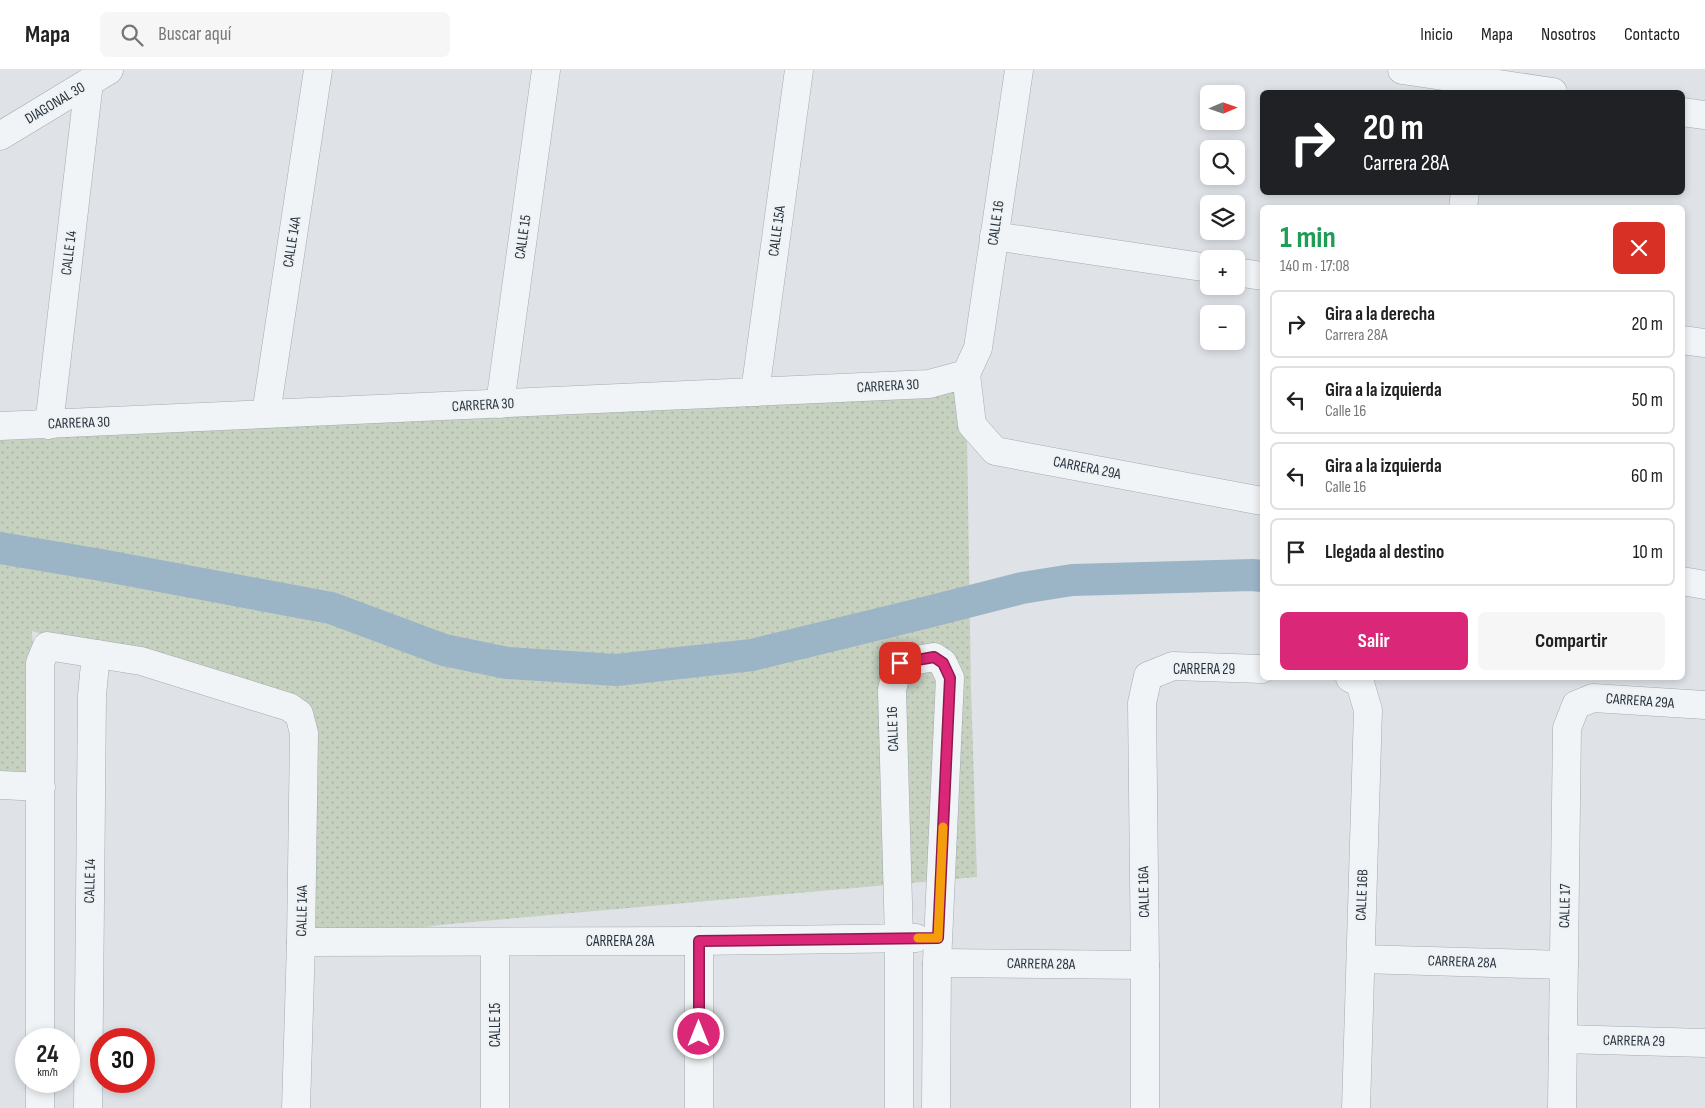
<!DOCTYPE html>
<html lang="es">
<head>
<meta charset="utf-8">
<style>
	body { margin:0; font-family:"Sofia Sans Condensed",sans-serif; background:#f6f6f6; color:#222; height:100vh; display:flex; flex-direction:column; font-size:19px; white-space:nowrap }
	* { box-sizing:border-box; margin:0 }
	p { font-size:16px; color:#767676 }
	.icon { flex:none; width:28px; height:28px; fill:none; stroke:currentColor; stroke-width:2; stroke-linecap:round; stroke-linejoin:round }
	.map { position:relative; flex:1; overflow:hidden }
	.details { position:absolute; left:1260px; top:135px; width:425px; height:475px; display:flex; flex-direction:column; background:#fff; border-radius:8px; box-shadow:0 2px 8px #0003 }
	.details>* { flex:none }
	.banner { position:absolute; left:1260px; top:20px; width:425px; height:105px; border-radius:8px; box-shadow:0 2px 8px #0003; background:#202124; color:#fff; overflow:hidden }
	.needle { width:32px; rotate:88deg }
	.fabs { position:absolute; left:1200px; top:15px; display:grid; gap:10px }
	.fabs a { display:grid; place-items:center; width:45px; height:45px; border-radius:8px; background:#fff; box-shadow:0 2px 8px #0003; font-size:25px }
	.speed { position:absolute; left:15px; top:958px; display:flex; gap:10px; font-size:25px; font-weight:700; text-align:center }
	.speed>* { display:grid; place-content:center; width:65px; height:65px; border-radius:50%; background:#fff; box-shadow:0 2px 8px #0003; line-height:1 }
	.speed small { font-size:12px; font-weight:400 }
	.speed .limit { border:8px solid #d22; background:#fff; color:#111 }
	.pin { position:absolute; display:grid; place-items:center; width:42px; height:42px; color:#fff; margin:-21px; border-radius:10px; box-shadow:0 2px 8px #0006 }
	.me { position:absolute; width:55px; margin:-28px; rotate:0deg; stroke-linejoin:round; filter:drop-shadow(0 0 4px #0008) }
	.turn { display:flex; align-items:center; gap:18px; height:105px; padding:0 20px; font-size:22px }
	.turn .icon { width:65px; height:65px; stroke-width:2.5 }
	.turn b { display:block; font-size:35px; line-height:42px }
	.round { display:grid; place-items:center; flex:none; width:52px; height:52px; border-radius:8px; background:#f6f6f6 }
	.headline { display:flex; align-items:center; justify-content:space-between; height:85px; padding:0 20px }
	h1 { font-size:30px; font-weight:700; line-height:38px; color:#1e9e55 }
	.cta { display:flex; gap:10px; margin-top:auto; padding:10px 20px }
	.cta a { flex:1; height:58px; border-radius:8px; background:#db2777; color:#fff; font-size:20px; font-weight:700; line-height:58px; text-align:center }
	.cta a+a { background:#f6f6f6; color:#222 }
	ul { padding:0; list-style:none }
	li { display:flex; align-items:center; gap:15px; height:68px; margin:0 10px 8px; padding:0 10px; border:2px solid #e0e0e0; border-radius:8px }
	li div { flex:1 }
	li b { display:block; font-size:19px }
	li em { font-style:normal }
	header { display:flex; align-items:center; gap:30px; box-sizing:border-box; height:70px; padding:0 25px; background:#fff; border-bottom:1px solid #e0e0e0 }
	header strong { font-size:24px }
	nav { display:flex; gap:28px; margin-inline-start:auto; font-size:18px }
	.search { width:350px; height:45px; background:#f6f6f6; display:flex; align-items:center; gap:12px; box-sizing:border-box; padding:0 18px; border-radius:8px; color:#767676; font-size:19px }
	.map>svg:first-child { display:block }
</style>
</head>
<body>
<header>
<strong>Mapa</strong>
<div class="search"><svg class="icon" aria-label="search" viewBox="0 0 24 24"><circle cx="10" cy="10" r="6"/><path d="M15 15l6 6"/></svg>Buscar aquí</div>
<nav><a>Inicio</a><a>Mapa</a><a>Nosotros</a><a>Contacto</a></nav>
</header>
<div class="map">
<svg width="1705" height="1038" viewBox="0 0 1705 1038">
	<defs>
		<pattern id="grass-dots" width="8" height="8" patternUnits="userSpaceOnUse" patternTransform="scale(1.25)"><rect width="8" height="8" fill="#c6d1c0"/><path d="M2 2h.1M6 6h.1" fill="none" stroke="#aab4a6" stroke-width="1.8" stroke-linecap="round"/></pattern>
	</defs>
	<rect width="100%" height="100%" fill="#dfe3e8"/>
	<!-- grass -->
	<path fill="url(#grass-dots)" d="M966,304L971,618L977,807L450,854L301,872L299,644L32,561L41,717L0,715V360Z"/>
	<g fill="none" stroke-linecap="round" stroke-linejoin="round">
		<!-- canal -->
		<path stroke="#9bb5c7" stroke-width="32" d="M0,478L101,495L331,538L444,580L507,593L616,600L752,585L928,542L1022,518L1072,510L1252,505L1262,506"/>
		<!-- minor casing -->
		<g stroke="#a4abb2" stroke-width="29">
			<g id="minor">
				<path d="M1402,0L1553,22"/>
				<path d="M1682,42L1705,45"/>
				<path d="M0,66L109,0"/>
				<path d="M1463,138L1465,122"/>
				<path d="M994,166L1209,198"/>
				<path d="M1236,202L1262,206"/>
				<path d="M1682,270L1705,273"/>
				<path d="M966,304L972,355L995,381L1262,431"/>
				<path d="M966,304L978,278L1019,0"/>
				<path d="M755,322L799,0"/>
				<path d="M500,334L546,0"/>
				<path d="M266,344L318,0"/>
				<path d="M49,355L89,12"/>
				<path d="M0,356L929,314L966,304"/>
				<path d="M1682,511L1705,515"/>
				<path d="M1350,608L1360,613L1368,640L1356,1038"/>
				<path d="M0,715L41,717"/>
				<path d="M301,872L699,871L916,868"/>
				<path d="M495,872V1038"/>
				<path d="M1361,889L1564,895"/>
				<path d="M937,893L1145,895"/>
				<path d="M40,969V593L47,576L141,591L289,637L299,644L304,663L301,872L296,1038"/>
				<path d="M1563,969L1705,973"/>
				<path d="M40,1038V1011"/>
				<path d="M88,1038L92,625L96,584"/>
				<path d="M699,1038V871"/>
				<path d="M899,1038V868L892,620L896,603L900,593L934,587L943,593L950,608L937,893L936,1038"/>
				<path d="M1145,1038V895L1142,633L1148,606L1173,596L1262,599"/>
				<path d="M1562,1038L1567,658L1576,635L1593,628L1705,635"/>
			</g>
		</g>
		<!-- minor -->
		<use href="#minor" stroke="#f1f4f6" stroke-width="28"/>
	</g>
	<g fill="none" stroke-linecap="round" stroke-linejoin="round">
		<!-- route casing -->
		<g stroke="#8e194d" stroke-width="12">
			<path id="route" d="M699,964V871L938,868L950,608L943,593L934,587L900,593"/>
		</g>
		<!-- route -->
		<use href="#route" stroke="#db2777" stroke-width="9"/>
		<!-- slow -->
		<path stroke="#f59e0b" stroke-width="9" d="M918,868H938L943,757"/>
	</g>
	<g text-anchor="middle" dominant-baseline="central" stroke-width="4" stroke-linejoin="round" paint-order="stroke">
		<!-- street labels -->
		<g font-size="15" fill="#28333e" stroke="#eef2f5">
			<text transform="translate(55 33) rotate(-31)">DIAGONAL 30</text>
			<text transform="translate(996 153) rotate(-82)">CALLE 16</text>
			<text transform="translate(777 161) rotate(-82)">CALLE 15A</text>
			<text transform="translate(523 167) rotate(-82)">CALLE 15</text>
			<text transform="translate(292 172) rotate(-81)">CALLE 14A</text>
			<text transform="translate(69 183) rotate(-83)">CALLE 14</text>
			<text transform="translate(888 316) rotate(-3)">CARRERA 30</text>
			<text transform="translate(483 335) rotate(-3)">CARRERA 30</text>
			<text transform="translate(79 353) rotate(-2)">CARRERA 30</text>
			<text transform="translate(1087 398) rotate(11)">CARRERA 29A</text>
			<text x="1204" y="599">CARRERA 29</text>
			<text transform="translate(1640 631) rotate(4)">CARRERA 29A</text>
			<text transform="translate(893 659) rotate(-92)">CALLE 16</text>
			<text transform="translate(90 811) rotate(-89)">CALLE 14</text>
			<text transform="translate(1144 822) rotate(-91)">CALLE 16A</text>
			<text transform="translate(1362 825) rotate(-88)">CALLE 16B</text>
			<text transform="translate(1565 836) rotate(-89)">CALLE 17</text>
			<text transform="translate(302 841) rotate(-89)">CALLE 14A</text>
			<text x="620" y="871">CARRERA 28A</text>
			<text transform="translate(1462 892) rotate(2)">CARRERA 28A</text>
			<text transform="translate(1041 894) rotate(1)">CARRERA 28A</text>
			<text transform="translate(495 955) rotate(-90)">CALLE 15</text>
			<text transform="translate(1634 971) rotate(1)">CARRERA 29</text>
		</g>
	</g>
</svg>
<div class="fabs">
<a><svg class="needle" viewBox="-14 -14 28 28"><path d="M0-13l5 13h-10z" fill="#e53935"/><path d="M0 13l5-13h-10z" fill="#767676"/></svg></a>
<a><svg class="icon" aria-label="search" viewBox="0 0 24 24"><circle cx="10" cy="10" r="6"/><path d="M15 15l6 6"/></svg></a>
<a><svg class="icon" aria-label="layers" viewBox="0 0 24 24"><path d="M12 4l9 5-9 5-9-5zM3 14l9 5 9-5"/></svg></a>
<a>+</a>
<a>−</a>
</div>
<div class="speed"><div>24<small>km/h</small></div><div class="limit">30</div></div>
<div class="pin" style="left:900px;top:593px;background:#d93025"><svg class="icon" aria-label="arrive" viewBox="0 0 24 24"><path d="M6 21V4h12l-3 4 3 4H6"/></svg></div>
<svg class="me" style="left:699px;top:964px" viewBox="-20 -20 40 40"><circle r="17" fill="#db2777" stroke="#fff" stroke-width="3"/><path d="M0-11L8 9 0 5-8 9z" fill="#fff"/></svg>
<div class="banner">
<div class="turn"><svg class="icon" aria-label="right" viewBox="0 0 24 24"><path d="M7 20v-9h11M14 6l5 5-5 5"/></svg><div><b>20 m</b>Carrera 28A</div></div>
</div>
<section class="details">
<div class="headline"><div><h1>1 min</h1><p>140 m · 17:08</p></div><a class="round" style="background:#d93025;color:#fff"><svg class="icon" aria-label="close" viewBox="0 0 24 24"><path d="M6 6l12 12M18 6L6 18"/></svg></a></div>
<ul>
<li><svg class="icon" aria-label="right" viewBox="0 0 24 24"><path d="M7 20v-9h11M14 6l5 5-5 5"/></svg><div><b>Gira a la derecha</b><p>Carrera 28A</p></div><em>20 m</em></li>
<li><svg class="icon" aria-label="left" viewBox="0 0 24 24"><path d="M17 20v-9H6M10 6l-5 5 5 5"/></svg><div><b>Gira a la izquierda</b><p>Calle 16</p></div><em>50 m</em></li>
<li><svg class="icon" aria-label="left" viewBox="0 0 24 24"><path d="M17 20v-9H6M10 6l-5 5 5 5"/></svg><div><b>Gira a la izquierda</b><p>Calle 16</p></div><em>60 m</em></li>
<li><svg class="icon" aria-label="arrive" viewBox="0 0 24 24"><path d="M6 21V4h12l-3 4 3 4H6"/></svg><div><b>Llegada al destino</b></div><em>10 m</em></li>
</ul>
<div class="cta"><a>Salir</a><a>Compartir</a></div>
</section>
</div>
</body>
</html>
